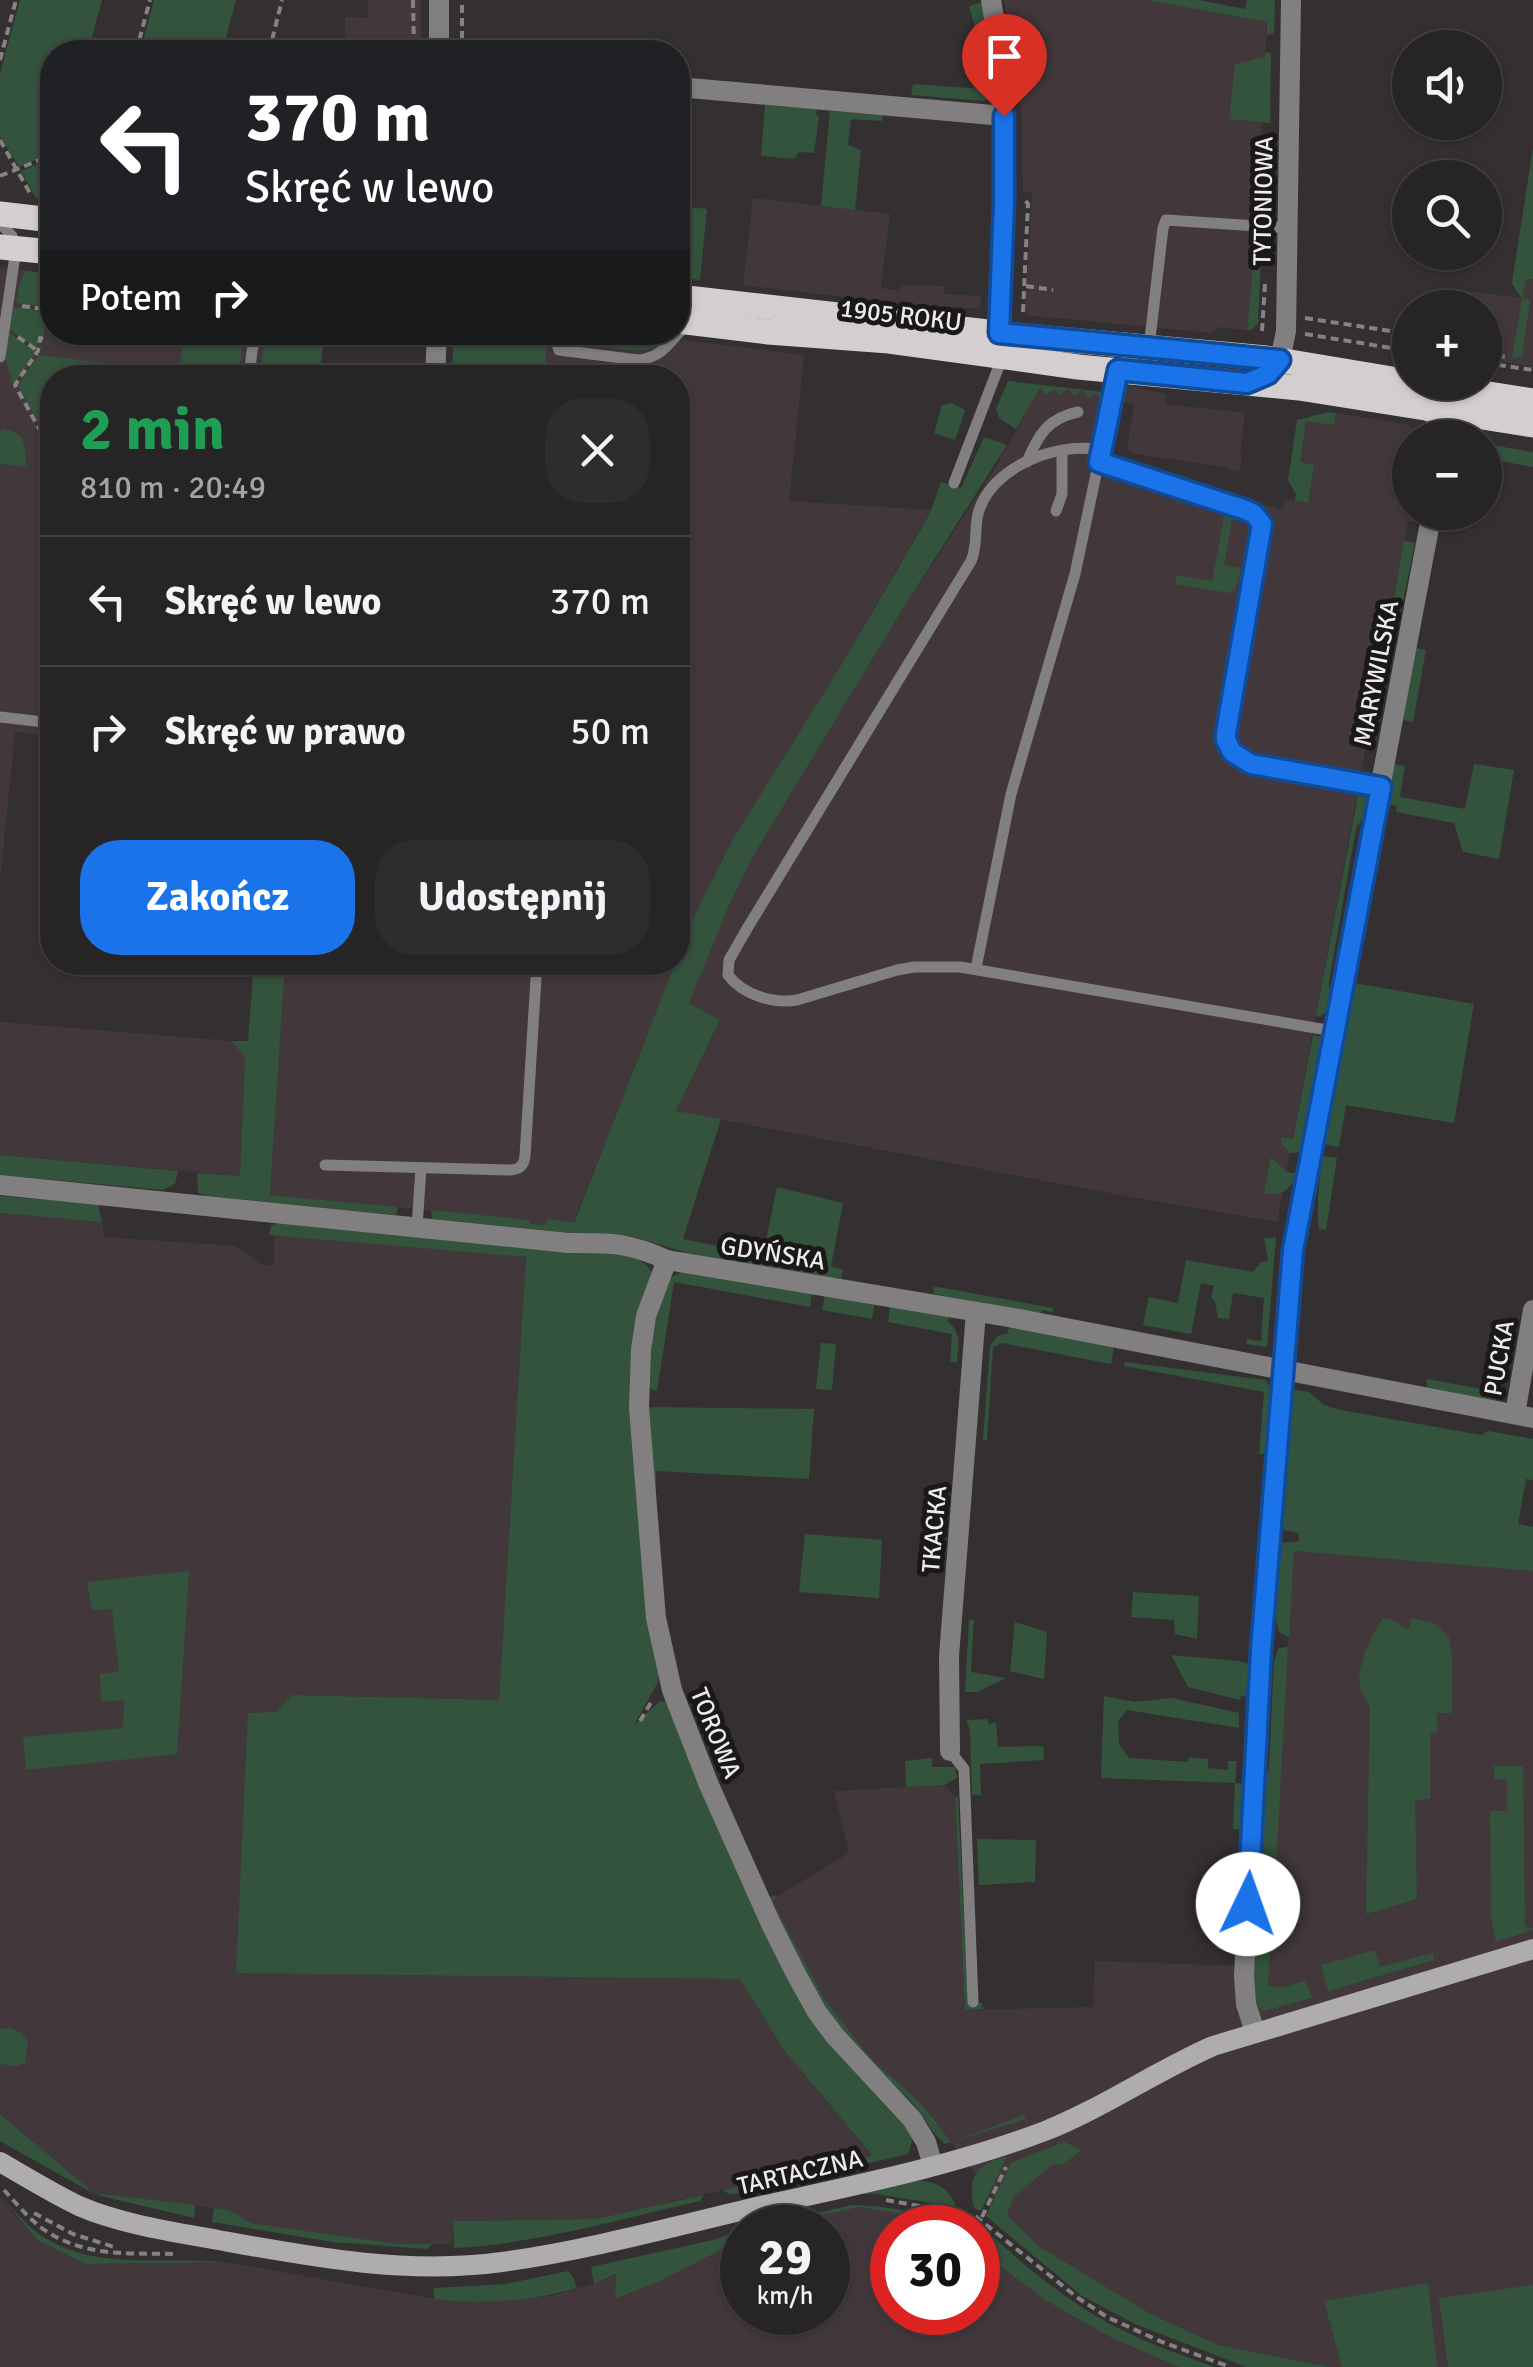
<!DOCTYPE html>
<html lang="pl">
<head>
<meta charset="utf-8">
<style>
	body { margin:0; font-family:Signika,sans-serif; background:#2f2c2d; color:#f1f3f6; height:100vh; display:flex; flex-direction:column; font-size:38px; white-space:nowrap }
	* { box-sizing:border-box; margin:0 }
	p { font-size:32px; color:#a4a4a7 }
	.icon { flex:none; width:55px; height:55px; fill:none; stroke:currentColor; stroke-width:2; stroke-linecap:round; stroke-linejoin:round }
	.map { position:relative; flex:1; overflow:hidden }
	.sheet { position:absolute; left:40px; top:365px; width:650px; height:610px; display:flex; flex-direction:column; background:#272425; border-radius:40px; box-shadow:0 2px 8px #0004,0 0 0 2px #434142 }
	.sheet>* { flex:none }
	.banner { position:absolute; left:40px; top:40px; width:650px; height:305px; border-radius:40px; box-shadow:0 2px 8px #0004,0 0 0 2px #434142; background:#202124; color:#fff; overflow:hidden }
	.buttons { position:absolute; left:1392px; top:30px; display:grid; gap:20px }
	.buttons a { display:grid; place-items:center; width:110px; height:110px; border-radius:50%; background:#272425; box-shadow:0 2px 8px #0004,0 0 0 2px #434142; font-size:50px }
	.speed { position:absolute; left:720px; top:2205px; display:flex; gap:20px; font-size:50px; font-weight:700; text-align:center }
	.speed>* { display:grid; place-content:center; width:130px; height:130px; border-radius:50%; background:#272425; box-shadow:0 2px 8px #0004,0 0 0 2px #434142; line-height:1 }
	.speed small { font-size:25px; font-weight:400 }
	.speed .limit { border:15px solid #d22; background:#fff; color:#111 }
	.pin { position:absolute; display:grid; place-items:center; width:85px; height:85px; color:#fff; margin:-102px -42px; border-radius:50% 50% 50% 0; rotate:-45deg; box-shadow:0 0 10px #0007 }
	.pin .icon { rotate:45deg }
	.me { position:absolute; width:110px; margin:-55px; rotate:3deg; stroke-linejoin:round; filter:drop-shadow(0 0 8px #0008) }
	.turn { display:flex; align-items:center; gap:35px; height:210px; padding:0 40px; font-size:45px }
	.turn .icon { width:130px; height:130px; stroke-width:2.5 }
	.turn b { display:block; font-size:70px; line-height:85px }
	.then { display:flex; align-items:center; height:95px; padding:0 40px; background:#0003; gap:20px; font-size:38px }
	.round { display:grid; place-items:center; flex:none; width:105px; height:105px; border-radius:40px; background:#2f2c2d }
	.summary { display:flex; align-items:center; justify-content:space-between; height:170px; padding:0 40px }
	h1 { font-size:60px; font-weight:700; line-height:75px; color:#1e9e55 }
	.cta { display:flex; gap:20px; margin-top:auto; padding:20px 40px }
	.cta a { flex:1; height:115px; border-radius:40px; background:#1a73e8; color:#fff; font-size:40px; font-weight:700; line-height:115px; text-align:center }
	.cta a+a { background:#2f2c2d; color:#f1f3f6 }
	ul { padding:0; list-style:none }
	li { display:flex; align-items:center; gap:30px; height:130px; padding:0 40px; border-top:2px solid #434142 }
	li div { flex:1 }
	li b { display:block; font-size:38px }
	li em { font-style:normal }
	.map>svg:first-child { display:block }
</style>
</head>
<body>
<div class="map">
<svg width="1533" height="2367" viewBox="0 0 1533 2367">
	<rect width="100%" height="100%" fill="#343031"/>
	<!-- built -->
	<g fill="#42383b">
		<path d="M368,0H421V52H345V17L368,18Z"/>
		<path d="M1004,0H1146L1267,22L1256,239L1247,330L1220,327L1212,333L1025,315L1032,193L1023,192L1021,107Z"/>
		<path d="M1533,148V367L1485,359V308H1457L1459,290L1521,298L1512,283Z"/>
		<path d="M753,198L890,214L881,288L900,291L901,285L944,286V294L981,296L980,308L911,305L743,285Z"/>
		<path d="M0,268L52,273V332L324,333L321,377L52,378V735L15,732L0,880Z"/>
		<path d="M540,333H626L804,355L789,501L931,510L840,667L734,837L689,926L678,957V378L544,377L547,349Z"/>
		<path d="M1130,386L1166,394V404L1245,413L1240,453L1242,455L1240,472L1230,470L1229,468L1137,454L1127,449L1134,404L1120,402L1123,391Z"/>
		<path d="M1040,388L1095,392L1101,399L1089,467L1229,509L1233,496L1283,510L1285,500L1308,503L1299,462L1306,420L1334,424L1336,413L1407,425L1433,437L1410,438V512L1420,513L1418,519L1408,522L1277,1222L1093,1190L676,1111L720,1021L688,1003L730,903L752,858L902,610L994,470Z"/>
		<path d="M285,963H675L573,1224L548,1219L545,1225L530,1224L528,1220L270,1195Z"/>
		<path d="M0,1022L231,1041L245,1057L240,1176L0,1155Z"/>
		<path d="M0,1213L102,1222L104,1237L235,1246L264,1266L274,1264V1235L526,1257L499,1700L293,1695L236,1972L740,1979L784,2050L873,2156L595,2219L453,2221L452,2244H397L250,2223L229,2210L94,2193L0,2114Z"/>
		<path d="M1294,1551L1533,1571V2367H1329L1218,2345L1151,2314L1040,2247L1007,2215L921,2103L877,2064L860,2045L824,1998L771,1900L849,1853L834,1791L944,1785L955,1797L965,2010L1093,2007L1095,1961L1268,1967Z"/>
		<path d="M0,2197L37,2240L86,2264L224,2262L442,2300L493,2301L550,2296L603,2281L617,2274L616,2299L669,2276L742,2239V2312H828V2228L769,2227L860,2207L910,2215L930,2225L934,2223L942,2227L892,2228V2312H978V2249L1045,2300L1110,2337L1179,2367H0Z"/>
	</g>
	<!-- green -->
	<g fill="#33533d">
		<path d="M20,0H102L88,52H52V153L19,167L0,136V73Z"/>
		<path d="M154,0H236L222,52H140Z"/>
		<path d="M1146,0H1198L1245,9L1247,0H1275L1274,33L1267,35V22Z"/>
		<path d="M983,2L993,95L984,101L911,95L913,84L983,89L974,24L969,6Z"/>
		<path d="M1266,52L1271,53L1270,123L1229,119L1235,64L1265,57Z"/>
		<path d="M765,105L817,109L816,115L819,116L814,153L799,152L794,159L761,156Z"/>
		<path d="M830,111L883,115L882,121L851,119L848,145L861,150L855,210L821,206Z"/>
		<path d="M1533,148V279H1526L1522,298L1530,300L1522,357L1512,358L1522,299L1512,283Z"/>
		<path d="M52,158V200L36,198L21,171Z"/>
		<path d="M680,206L707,209L700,280L678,277Z"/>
		<path d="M1256,236L1262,237L1258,323L1252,330H1247Z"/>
		<path d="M25,271L52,274V307L16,303L20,283Z"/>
		<path d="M13,307L52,312V324H45L43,338H38L37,348L9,329Z"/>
		<path d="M266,332L323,333L320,377H259Z"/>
		<path d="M540,332L547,349L544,377H447L452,369L454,333Z"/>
		<path d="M626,332L664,337L654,348L640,351L581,345L569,339L564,333Z"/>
		<path d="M9,333L36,352L13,385L5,358Z"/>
		<path d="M158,333C183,332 225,325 242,346L240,367L229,377H163L164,371L179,372L183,342L157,338Z"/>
		<path d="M39,355L118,365L116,377L52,378V448L18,385Z"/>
		<path d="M1008,381L1103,392L1101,399L1095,393L1089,398L1082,390L1074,396L1068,389L1060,395L1054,389L1046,395L1040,388L1016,429L999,418L996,409Z"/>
		<path d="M951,403L965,410L955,440L934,433L942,405Z"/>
		<path d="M1329,412L1336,413L1334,425L1306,421L1300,462L1314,465L1308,503L1295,501L1296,494L1288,480L1297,420Z"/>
		<path d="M3,429C27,432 24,446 27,467L0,464V432Z"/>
		<path d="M984,437L1007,445L902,610L752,858L730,903L689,1003L720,1020L676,1111L721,1119L683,1239L763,1255L777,1187L843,1203L831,1266L843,1270L841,1279L691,1254L631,1236L572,1233L432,1219L431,1210L529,1220L530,1224L545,1225L548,1219L574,1223L675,963L678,962L689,926L734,837L840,667L921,529L931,510L941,482L961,488Z"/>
		<path d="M1485,444L1533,452V467L1485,458Z"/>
		<path d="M1210,504L1242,514L1249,522L1232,520L1224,565L1241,568L1235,590L1229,593L1175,584L1177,575L1212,581L1225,512L1207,508Z"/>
		<path d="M1404,540L1415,543L1400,616L1391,617Z"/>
		<path d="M1415,648L1426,650L1413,722L1403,720Z"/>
		<path d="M1393,764L1405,766L1400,797L1465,809L1474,764L1514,770L1499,859L1463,852L1454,823L1396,812L1397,806L1385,804Z"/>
		<path d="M1358,795L1368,798L1364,817L1356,828L1329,982L1330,998L1328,1011L1319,1017L1316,1015Z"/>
		<path d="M254,963H285L270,1195L398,1207L396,1215L210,1196L198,1193L197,1173L240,1176L245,1057L231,1041H248Z"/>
		<path d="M1354,983L1474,1004L1454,1123L1346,1105L1339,1147L1323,1144L1344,1022Z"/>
		<path d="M1313,1035L1323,1037L1301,1152L1290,1153L1281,1143V1137L1293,1139Z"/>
		<path d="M0,1155L178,1171L175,1184L163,1190L0,1175Z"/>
		<path d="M1323,1156L1337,1158L1326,1230L1319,1229C1316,1204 1319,1180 1323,1156Z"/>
		<path d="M1271,1157L1287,1172L1298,1174C1289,1191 1283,1195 1264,1194Z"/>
		<path d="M0,1196L98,1204L102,1222L0,1213Z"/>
		<path d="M278,1223L617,1253C632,1257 645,1259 653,1274L635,1325L659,1673L658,1682L634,1725L660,1701L668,1702L751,1900L904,2123L913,2138L908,2154L730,2195L723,2190L873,2156L784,2050L740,1979L236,1973L248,1713L277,1712L292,1695L499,1700L526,1257L269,1235L271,1226Z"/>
		<path d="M1276,1237L1267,1347L1246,1344L1247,1339L1261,1341L1264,1298L1233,1293L1229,1319L1218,1318L1215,1302L1211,1297L1214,1286L1201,1283L1191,1334L1143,1325L1149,1297L1178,1303L1186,1260L1253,1272L1260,1263L1268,1260L1264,1238Z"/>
		<path d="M686,1271L812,1292L810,1307L674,1282L657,1391L649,1388V1338L668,1282L673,1276Z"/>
		<path d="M933,1286L1053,1308V1312L1042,1310L1040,1314L934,1294Z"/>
		<path d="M825,1294L875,1302L872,1319L822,1310Z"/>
		<path d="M890,1305L950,1316L947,1321C962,1332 958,1345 957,1362H950L952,1334L888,1322Z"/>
		<path d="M1009,1326L1114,1346L1111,1364L1002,1343L993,1347L987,1440H983L990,1347L996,1337L1008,1333Z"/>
		<path d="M821,1343L836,1344L832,1390L816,1389Z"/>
		<path d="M1125,1362L1265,1380L1272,1390L1268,1454H1259L1264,1392L1124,1366Z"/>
		<path d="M1427,1379L1499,1392L1495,1402L1427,1387Z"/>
		<path d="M1295,1390L1309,1392L1324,1405L1341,1410L1481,1435L1488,1431L1533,1439V1480L1526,1479L1518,1524L1533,1527V1571L1294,1551L1289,1638L1279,1632L1275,1616L1277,1543L1299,1541V1533L1279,1529L1290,1393Z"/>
		<path d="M648,1407L814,1409L809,1479L656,1471V1495L659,1496L653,1497Z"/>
		<path d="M805,1534L882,1540L879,1598L799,1592Z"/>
		<path d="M189,1571L177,1754L26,1770L23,1737L123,1728L124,1700L101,1702L100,1674L119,1671L112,1609L92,1610L87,1582Z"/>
		<path d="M1133,1592L1199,1596L1197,1639L1175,1634L1174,1620L1131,1617Z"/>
		<path d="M1383,1618L1391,1619L1406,1629L1410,1626L1411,1618L1434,1623L1449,1637L1452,1657V1713H1437V1732L1430,1734V1799L1415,1800L1417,1899L1366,1914L1370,1708C1367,1701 1361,1694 1360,1686C1356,1668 1372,1633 1383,1618Z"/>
		<path d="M969,1620H974L971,1672L1006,1678L977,1692H965Z"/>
		<path d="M1015,1622L1047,1632L1044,1679L1010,1671Z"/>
		<path d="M1284,1647H1288L1276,1866L1279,1867L1275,1932H1271L1268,1986L1283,1987L1306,1981L1312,1998L1263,2011L1257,2005L1253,1992L1264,1786L1269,1767L1274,1661L1278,1649Z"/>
		<path d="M1171,1655L1239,1661L1252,1665L1250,1697L1241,1696L1240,1700L1188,1687Z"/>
		<path d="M1104,1696L1135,1702L1172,1698L1239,1713V1728L1127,1710L1118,1721L1119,1744L1129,1758L1188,1762L1189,1757L1208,1759V1768L1228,1770V1761H1237L1235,1783L1244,1784L1242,1830L1233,1829L1235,1783L1101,1778Z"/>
		<path d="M987,1719L989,1724L996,1723L998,1747L1043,1746L1044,1760L980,1764L981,1796L972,1794L970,1730L966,1720Z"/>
		<path d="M932,1758V1767H955L957,1778L944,1785L906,1787L905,1761Z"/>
		<path d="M1494,1766H1523L1525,1925L1529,1929L1533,1928V1930L1496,1942L1491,1917L1490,1811H1507V1780L1494,1779Z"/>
		<path d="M955,1797H958L968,2003H982L983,2009L965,2010Z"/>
		<path d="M977,1839L1036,1840L1035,1882L979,1885Z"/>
		<path d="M775,1895L776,1898L772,1901L824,1998L860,2045L877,2064L921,2103L951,2142L1024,2115L1026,2119L945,2144C932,2133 926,2120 916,2107C897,2086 874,2068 855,2046C818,2002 793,1950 770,1898Z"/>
		<path d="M1375,1950L1380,1967L1433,1953L1434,1960L1328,1991L1321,1965Z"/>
		<path d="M10,2028L20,2032L28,2041L25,2063L17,2066L0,2064V2029Z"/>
		<path d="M0,2114L94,2193L195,2205L194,2218L101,2196L89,2191L0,2141Z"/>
		<path d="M1064,2142L1082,2150L1062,2165L1053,2164L1013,2197L1007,2215L1040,2247L1151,2314L1218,2345L1329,2367H1246L1135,2324L1082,2296L986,2216L1011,2163Z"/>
		<path d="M1007,2156L981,2211L974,2208C967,2176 976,2165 1007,2156Z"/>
		<path d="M917,2181C935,2180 951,2189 956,2207L877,2194H861Z"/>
		<path d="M0,2195C13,2208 24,2223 39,2234C94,2272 162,2256 224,2262L86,2264L37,2240Z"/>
		<path d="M703,2195L700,2201C619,2219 537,2244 454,2248L453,2221L595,2219Z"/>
		<path d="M853,2205C887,2205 921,2215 955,2217L951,2227H942L934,2224L930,2225L910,2215L860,2207L769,2227H750Z"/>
		<path d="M214,2208L229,2210L251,2223L397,2244H432L428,2249L333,2242L212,2222Z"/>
		<path d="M974,2219C1014,2257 1059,2296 1108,2323C1142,2341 1178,2354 1214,2367H1179L1110,2337L1045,2300L978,2249V2228L972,2227Z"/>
		<path d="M742,2230V2239L658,2282L615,2299L616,2274L594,2284L591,2267L713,2240Z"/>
		<path d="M568,2271L572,2275L577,2288C532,2301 481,2305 434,2299V2288L506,2284Z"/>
		<path d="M1428,2283L1437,2367H1342L1324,2301Z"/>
		<path d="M1533,2285V2367H1448L1439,2298Z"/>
	</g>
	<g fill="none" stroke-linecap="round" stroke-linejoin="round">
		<!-- path -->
		<g stroke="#868283" stroke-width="4" stroke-dasharray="8 5" stroke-linecap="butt">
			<path d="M413,0L414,52"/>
			<path d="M136,52L150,0"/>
			<path d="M269,52L282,0"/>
			<path d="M462,52V0"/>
			<path d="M0,60L16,0"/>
			<path d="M0,140L31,195"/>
			<path d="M0,176L52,155"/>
			<path d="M1026,286L1053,290"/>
			<path d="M22,306L52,310"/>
			<path d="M1023,312L1028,204L1024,198"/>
			<path d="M1305,318L1410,334"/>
			<path d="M1262,331L1265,284"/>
			<path d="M228,332L243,334"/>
			<path d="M1305,334L1410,351"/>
			<path d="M18,337L38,351"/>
			<path d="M153,337L154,332"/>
			<path d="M43,339L40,338L38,351L15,385L52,452"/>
			<path d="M1485,353L1503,356L1501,365"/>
			<path d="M1485,363L1533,370"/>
			<path d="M640,1721L653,1699"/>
			<path d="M4,2190C16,2203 28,2218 43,2229C83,2257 127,2253 173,2254"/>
			<path d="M886,2200L975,2216L1078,2298L1107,2317L1162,2342L1230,2367"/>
			<path d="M34,2213L73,2234L114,2247"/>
			<path d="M982,2217L1006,2167"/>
		</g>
		<!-- lane -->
		<g stroke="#827f80" stroke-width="11">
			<path d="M0,223L12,236L16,249L0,357"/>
			<path d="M553,332L559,350L638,360C665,357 668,341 687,325"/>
			<path d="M1149,347L1163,228L1166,220L1288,228"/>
			<path d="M249,378L252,351L257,332"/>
			<path d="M1101,450C1057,441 990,467 978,514C974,530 978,546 971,561L748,927L729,960L728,975C743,995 773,1004 797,1000L897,970L914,967H960L1333,1031"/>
			<path d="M1027,462C1038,435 1048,418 1078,412"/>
			<path d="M1099,462L1246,510L1254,515L1262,524L1226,733L1228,747L1232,752L1251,765L1381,787"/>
			<path d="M954,483L1002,358"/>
			<path d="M1056,511L1062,494V452"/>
			<path d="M0,717L52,723"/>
			<path d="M976,968L1011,794L1075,574L1118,370L1130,356L1142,353"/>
			<path d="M325,1165L508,1170C518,1170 524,1167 525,1156L537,962"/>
			<path d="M417,1227L421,1168"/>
			<path d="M950,1751L964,1769L973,2002"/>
		</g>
		<!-- street -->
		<g stroke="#827f80" stroke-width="20">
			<path d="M991,0C1011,110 1005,222 999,333"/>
			<path d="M439,52V0"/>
			<path d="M678,87L1004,116"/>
			<path d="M1271,372L1280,360L1286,331L1291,0"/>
			<path d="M435,378L437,332"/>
			<path d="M1426,408L1436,418L1446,435"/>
			<path d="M0,1185L569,1243C611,1243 628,1242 667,1260L1008,1317L1533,1418"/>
			<path d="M667,1260L646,1316L641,1350L639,1408L656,1618L672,1690L709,1785L771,1924L796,1974L817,2012L835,2036L912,2119L926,2142L933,2166"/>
			<path d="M1515,1414L1533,1310"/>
			<path d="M950,1751L949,1656L976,1312"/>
			<path d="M1255,2032L1246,2004L1244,1976L1261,1650L1293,1250L1432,512"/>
		</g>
		<!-- secondary -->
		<path stroke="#afacad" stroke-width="20" d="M0,2162C26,2177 52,2193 79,2206C120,2224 174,2232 218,2240C312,2257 406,2275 502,2262C589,2250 675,2226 761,2206C856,2185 953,2166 1045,2131C1103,2108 1156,2071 1213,2046L1533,1949"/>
		<!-- primary -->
		<g stroke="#d3cecf" stroke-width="25">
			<path d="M0,214L52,220"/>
			<path d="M0,247L52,252"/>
			<path d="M678,297L1025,336L1266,358L1410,382"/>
			<path d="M678,321L768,332L889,341L1078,367L1299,388L1533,425"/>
			<path d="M1413,382L1533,401"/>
		</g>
	</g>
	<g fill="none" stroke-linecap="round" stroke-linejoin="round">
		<!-- route casing -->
		<g stroke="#114b97" stroke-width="25">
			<path id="route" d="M1004,116V203L999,333L1280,360L1268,374L1247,383L1118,370L1099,462L1246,510L1254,514L1262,524L1226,733V740L1232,752L1251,764L1381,787L1293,1250L1261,1650L1248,1904"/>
		</g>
		<!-- route -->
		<use href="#route" stroke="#1a73e8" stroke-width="18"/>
	</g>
	<g text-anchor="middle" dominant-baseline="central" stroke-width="10" stroke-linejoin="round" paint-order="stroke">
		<!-- street labels -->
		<g font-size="25" fill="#eeebec" stroke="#1a1819">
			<text transform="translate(1263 201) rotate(-89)">TYTONIOWA</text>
			<text transform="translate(901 315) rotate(7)">1905 ROKU</text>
			<text transform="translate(1376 673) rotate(-79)">MARYWILSKA</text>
			<text transform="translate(773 1253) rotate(9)">GDYŃSKA</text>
			<text transform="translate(1499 1358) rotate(-80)">PUCKA</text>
			<text transform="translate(934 1529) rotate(-85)">TKACKA</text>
			<text transform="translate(716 1733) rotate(68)">TOROWA</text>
			<text transform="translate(800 2172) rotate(-13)">TARTACZNA</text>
		</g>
	</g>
</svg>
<div class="buttons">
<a><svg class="icon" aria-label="sound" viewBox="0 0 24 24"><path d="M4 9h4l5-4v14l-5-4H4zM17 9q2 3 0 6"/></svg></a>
<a><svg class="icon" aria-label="search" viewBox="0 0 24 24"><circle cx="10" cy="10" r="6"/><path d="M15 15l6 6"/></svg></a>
<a>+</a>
<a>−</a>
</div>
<div class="speed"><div>29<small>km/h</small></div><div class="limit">30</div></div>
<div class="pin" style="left:1004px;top:116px;background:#d93025"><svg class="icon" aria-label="arrive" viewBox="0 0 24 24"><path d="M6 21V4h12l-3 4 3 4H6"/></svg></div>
<svg class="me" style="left:1248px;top:1904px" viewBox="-20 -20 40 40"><circle r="19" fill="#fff"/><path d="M0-13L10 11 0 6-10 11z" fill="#1a73e8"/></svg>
<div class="banner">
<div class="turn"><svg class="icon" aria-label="left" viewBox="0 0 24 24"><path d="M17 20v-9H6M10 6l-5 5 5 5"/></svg><div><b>370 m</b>Skręć w lewo</div></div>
<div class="then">Potem<svg class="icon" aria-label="right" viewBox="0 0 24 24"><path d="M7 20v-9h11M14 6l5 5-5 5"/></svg></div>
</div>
<section class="sheet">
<div class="summary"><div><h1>2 min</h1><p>810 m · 20:49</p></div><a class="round"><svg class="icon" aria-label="close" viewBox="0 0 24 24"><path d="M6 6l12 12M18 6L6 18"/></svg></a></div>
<ul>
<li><svg class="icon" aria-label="left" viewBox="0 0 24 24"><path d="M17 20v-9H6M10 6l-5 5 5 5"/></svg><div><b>Skręć w lewo</b></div><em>370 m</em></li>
<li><svg class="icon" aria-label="right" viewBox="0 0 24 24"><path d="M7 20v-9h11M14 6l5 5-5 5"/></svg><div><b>Skręć w prawo</b></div><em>50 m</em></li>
</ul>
<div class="cta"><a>Zakończ</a><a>Udostępnij</a></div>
</section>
</div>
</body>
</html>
